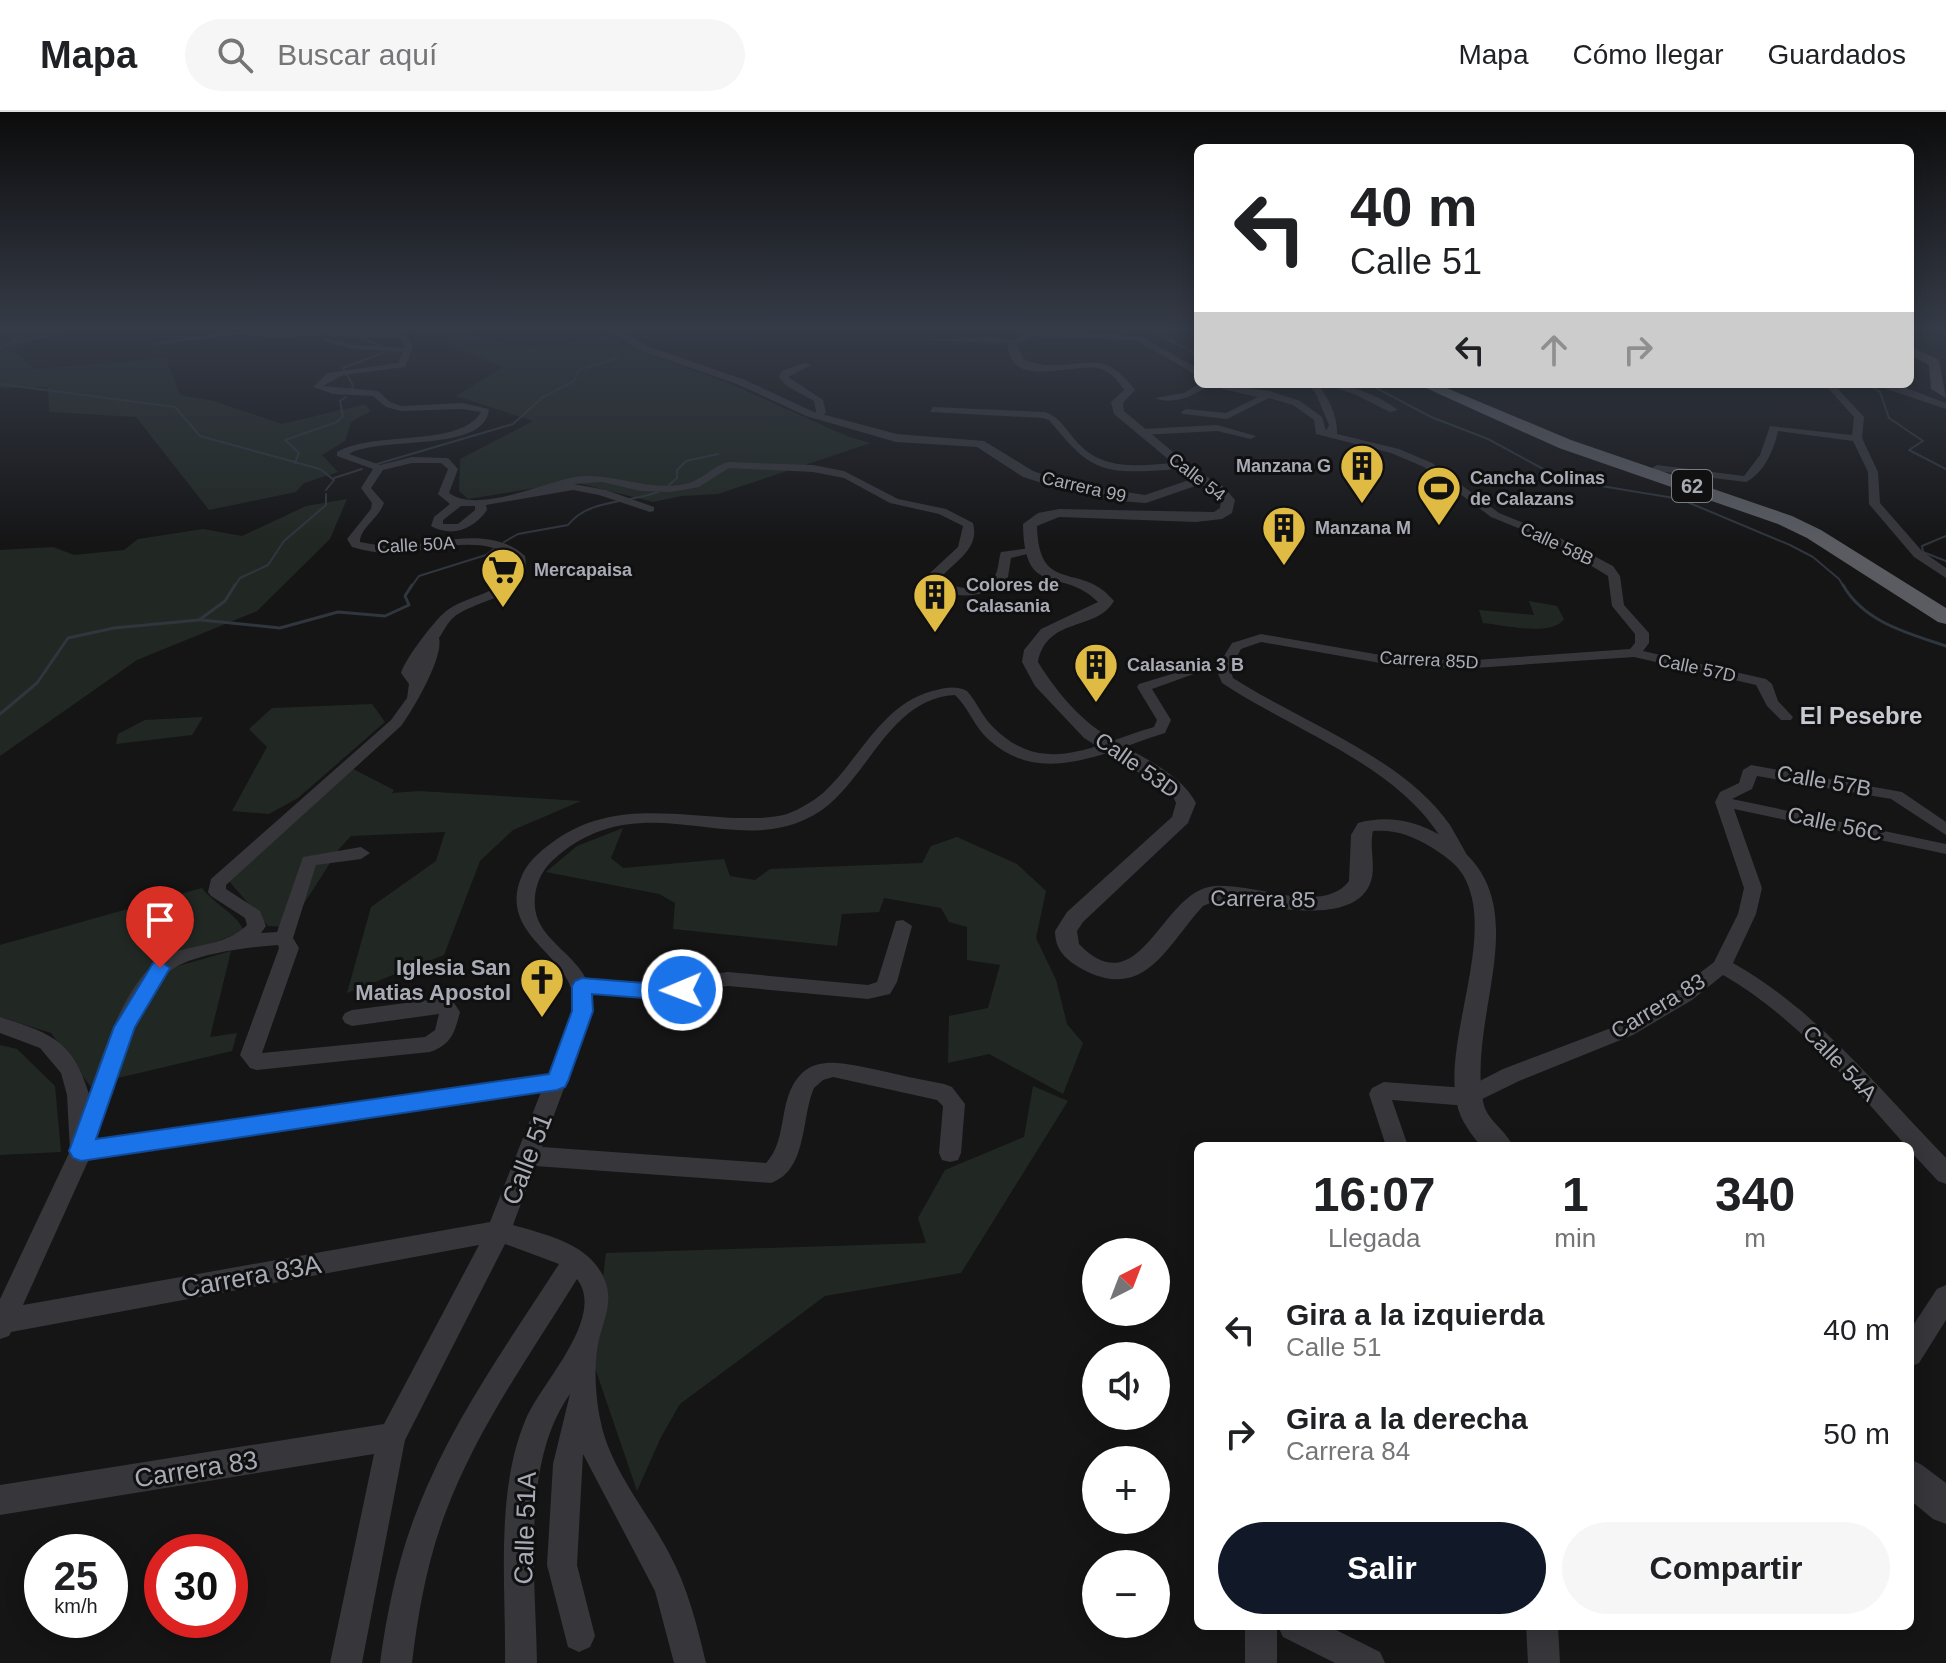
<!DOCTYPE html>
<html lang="es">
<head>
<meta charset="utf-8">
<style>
	body { margin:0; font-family:Arial,sans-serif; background:#f6f6f6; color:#202124; height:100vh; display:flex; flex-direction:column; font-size:30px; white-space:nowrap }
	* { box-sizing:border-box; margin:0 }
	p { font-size:26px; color:#757577 }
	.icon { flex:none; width:44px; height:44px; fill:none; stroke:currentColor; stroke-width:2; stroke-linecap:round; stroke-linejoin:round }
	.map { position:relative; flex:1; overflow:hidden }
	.details { position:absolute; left:1194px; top:1030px; width:720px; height:488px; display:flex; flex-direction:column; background:#fff; border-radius:12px; box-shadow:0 4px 20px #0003 }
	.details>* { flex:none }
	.banner { position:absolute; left:1194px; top:32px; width:720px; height:244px; border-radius:12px; box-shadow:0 4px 20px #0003; background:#fff; color:#202124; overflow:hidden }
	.needle { width:52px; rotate:42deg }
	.buttons { position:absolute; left:1082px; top:1126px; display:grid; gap:16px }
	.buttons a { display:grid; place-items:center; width:88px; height:88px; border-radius:50%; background:#fff; box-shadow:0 4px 20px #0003; font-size:40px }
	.speed { position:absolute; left:24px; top:1422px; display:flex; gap:16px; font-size:40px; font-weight:700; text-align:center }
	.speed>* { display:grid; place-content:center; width:104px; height:104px; border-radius:50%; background:#fff; box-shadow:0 4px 20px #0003; line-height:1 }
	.speed small { font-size:20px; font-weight:400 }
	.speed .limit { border:12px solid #d22; background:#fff; color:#111 }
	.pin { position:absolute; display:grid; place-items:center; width:68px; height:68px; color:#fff; margin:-82px -34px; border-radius:50% 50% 50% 0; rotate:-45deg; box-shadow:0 0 8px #0007 }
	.pin .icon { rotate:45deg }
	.me { position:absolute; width:88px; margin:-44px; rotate:269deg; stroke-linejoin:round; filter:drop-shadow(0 0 6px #0008) }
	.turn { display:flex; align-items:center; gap:28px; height:168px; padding:0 24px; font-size:36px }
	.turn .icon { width:104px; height:104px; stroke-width:2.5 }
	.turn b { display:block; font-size:56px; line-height:68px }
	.lanes { display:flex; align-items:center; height:76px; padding:0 24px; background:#0003; justify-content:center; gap:40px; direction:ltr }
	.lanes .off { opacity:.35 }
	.eta { display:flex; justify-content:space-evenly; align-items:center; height:136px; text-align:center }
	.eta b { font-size:48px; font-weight:800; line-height:56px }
	.button { display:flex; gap:16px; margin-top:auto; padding:16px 24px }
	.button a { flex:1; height:92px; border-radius:48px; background:#111827; color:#fff; font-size:32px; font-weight:800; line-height:92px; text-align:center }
	.button a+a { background:#f6f6f6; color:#202124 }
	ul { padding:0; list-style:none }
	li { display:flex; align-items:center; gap:24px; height:104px; padding:0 24px }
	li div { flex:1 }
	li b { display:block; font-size:30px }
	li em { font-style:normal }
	header { display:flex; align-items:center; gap:48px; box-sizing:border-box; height:112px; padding:0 40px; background:#fff; border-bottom:2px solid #e0e0e0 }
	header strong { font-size:38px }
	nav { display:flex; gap:44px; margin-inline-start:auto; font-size:28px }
	.search { width:560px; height:72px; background:#f6f6f6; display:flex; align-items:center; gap:20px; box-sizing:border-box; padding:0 28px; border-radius:44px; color:#757577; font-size:30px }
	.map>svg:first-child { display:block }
</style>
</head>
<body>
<header>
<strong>Mapa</strong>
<div class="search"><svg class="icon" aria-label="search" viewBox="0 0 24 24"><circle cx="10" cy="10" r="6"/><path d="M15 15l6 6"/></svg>Buscar aquí</div>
<nav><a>Mapa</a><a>Cómo llegar</a><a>Guardados</a></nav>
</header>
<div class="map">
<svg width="1946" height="1551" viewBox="0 0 1946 1551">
	<rect width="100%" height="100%" fill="#151516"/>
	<!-- green -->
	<g fill="#212823">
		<path d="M0,216H54L14,239L35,257L166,246L180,283L214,289L282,312L365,292L371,299L351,310L345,329L322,343L338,360L304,371L296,380L209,398L136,305L49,300L48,275L0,276Z"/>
		<path d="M385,216H454L457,220L530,236L610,224L620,232L731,272L849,325L871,331L718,382L682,384L653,390L574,370L468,387L459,379L460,347L533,309L456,284L503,255L427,224Z"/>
		<path d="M347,387L330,427L257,499L137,548L0,644V438L53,435L74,443L124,438L138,427L203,417L242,424L306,394Z"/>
		<path d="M1529,489L1557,494L1564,507C1552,525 1503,513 1483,511L1479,498L1534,503Z"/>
		<path d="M372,592L385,610L298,686L269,702L232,699L267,635L249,617L272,596Z"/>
		<path d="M203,605L192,623L116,632L118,622L145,608Z"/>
		<path d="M353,657L394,678L392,681L419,679L581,689L513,718L480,749L444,843L347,881L371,795L436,749L445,720L351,724L339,737L289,815L268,814L228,768Z"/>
		<path d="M623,716L611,746L623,756L724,747L730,764L755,768L770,757L922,751L931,734L957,725L1017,752L1046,779L1036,826L1056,868L1067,912L1083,931L1063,982L989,942L948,951L949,904L988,896L1000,853L967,848V815L949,810L941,796L884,786L879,800L842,802L837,834L673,817L675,791L659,782L546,760L577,734Z"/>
		<path d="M202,776C214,792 237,802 244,819L156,853L93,978L51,921L0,905V833Z"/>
		<path d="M231,839L210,925L237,921L232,939L118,966L148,880L175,855Z"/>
		<path d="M0,933L17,937L55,974L61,1040L0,1043Z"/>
		<path d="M1033,974L1068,989L961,1161L825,1184L680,1292L661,1325L637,1379L593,1250L606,1141L926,1131L918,1106L945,1058L1024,1025Z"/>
	</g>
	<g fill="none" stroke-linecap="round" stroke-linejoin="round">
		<!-- stream-far1 -->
		<g stroke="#2f363e" stroke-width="2">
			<path d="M1148,216L1198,243"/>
			<path d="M10,231L49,224L68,216"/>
			<path d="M0,236L37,216"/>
			<path d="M0,272L175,295L200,324L320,357L334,368L326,378"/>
			<path d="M1369,272L1431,305L1488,327L1547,359L1577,370L1680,387L1790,433L1813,445L1839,467L1844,475"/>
			<path d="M1868,272L1880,280L1889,306L1923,329L1909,338L1946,357"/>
			<path d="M351,279L353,273L343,256L385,240L386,236L354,223"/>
			<path d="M295,351L299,341L285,328L337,310L343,304L340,289L346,285"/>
			<path d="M374,353L513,312L543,285L574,269L579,258L618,246"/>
			<path d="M334,366L362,357"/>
			<path d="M668,374L677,366V358L686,349L718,342"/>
			<path d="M1946,424L1922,434L1923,440L1946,449"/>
			<path d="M504,430L518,422L568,413C588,387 629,391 658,380"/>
			<path d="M234,475L240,466L268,453L284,429L326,393V382"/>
			<path d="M411,475L419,464L486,443L494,437"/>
		</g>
		<!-- stream -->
		<g stroke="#2f363e" stroke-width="3">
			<path d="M1843,473C1864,510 1907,521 1946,534"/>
			<path d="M201,508L280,516L338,500L385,504L409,493L405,484L412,473"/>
			<path d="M0,602L37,571L68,526L114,516L199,508L225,489L235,473"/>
		</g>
		<!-- minor -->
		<g fill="#36363b" fill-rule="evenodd">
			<path d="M1941,216H1946V218H1942Z"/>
			<path d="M242,218C296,227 353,210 407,223L413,235L405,255L343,263L323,274L378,279L390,290L401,294L462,291L489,297C485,342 381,323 349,342L380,353L412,345L448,346L458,357L449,381C477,402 543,371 574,365C612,359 647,380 685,372C702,369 712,354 729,350L813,353L844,359L898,387L946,397L973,411C980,438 954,449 940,467C954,477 982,482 994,465C999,459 998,448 1001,440L1030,436L1036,440L1011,446L1008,465C988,488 949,490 927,468L931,460L958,435L963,414L939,402L890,391L844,366L813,360L729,356L699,375L671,380L640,379L602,370L574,372L606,378L654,395V399L650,400L599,383L573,378L486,393L487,398C474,417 452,426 431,414L434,405L450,392L438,382L448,357L441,351H412L383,358L371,376L384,391C379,406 360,416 360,430C371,432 381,434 392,434C435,434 489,411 525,444C533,485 475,487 454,505C447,511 444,519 439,526C444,545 413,598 401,614L226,773V777L260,799L266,814L261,821L277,820L303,745L361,735L370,741L361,747L316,753L293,826L299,836L262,941L425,925L435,918L439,902L352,914L345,911L342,906L345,901L352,898L436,887L454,891L460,900C455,920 451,933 430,940L257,958L250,956L240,943L279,836L278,833C250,835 200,841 176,855C136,879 110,984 96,1027L548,962C556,942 569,920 573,900C583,843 492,828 523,761C530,747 544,736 557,727C612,690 671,703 733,706C751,706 770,707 787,702C800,697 812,690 823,681C860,647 881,593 932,579C945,576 955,573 967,579C977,590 982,604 992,614C1043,667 1095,632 1154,615L1157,608L1137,575L1139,572L1198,554L1205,558L1152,577L1171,608L1165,621C1107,639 1042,676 989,628C974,615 969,596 955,583C886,587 867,673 814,703C731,750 641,667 552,749C537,763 531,786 537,805C545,829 575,844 586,867L669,873L701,863L728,860L868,873L877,870L896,809L903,808L912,814L897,870L890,882L868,887L728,874L702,877L669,887L591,882L593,899L542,1035L766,1051C782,1034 781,1009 787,988C802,938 838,950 878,958C900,963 922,968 944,972L952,975L965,992L961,1041L958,1048L950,1050L942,1048L939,1041L943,994L937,988L833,965L823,968L814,976C801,1005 808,1058 771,1071L535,1054L513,1113C544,1122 586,1131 602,1162C617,1190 601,1210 597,1238C594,1261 596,1289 601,1311C611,1358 647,1399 669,1441C688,1476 697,1513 706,1551H674L655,1479L583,1342L577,1453L595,1524L590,1535L579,1540L568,1535L547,1453L553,1352L570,1282C520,1352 536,1467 537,1551H505C506,1473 495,1382 525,1309C539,1273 607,1206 577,1167C530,1243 476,1318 445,1402C427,1450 418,1501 412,1551H380C387,1499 398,1446 418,1396C452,1309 508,1231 559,1152L505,1132L405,1328L362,1551H330L374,1342L0,1403V1373L384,1312L479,1133L11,1220L9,1224L0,1227V1187L70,1039L67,983L61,961L40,936L0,921V905C50,921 73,928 89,982C103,941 128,857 172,841C197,832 227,833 247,813L245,806L211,784L208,780L211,767L391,608L407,586L409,572L401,561C405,547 437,504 449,497C474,481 508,482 515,448C485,420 432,439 396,441C382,442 366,439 352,435L347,427L371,397L372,391L361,376L373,357L337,344V340C376,318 460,336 481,300L462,297L401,299L386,295L373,284L333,282L313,275L328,261L398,251L403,240L353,237L323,229V225L354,233L405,236L401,227L324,223L271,227L242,222L155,233L151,231ZM461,394H475V398L458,412H443V408ZM541,980L490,1110L23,1193L89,1047Z"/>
			<path d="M1055,219L1141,224L1198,257V264L1136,228L1021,224Z"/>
			<path d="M994,225L1019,230L1015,232L922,228Z"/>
			<path d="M804,251L811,253L788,265L823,288L826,301L816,307L811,304L816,300L814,289L787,274L779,265L782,259Z"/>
			<path d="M1199,272H1210C1197,283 1172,294 1155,286L1184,281Z"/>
			<path d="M1221,272L1270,279L1300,289L1322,305L1326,319L1329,313L1316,282L1308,272H1317C1329,285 1338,306 1337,322L1399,337L1432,351L1499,401L1560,426L1613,454L1620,464L1624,493L1649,521V531L1643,539L1766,567L1772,572L1778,589L1793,605L1791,608H1781L1767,594L1756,573L1634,545L1475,556H1432L1386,552L1261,530L1241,537L1230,557L1233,566C1301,610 1403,645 1450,713C1456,723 1462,734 1468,745L1465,749H1453C1446,739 1442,727 1435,717C1388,650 1288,615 1222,571L1216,557L1232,531L1261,522L1386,544L1432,548H1475L1630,537L1635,531V522L1612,494L1608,464L1552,430L1491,405L1424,355L1391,341L1316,322L1314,308L1293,293L1269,286L1227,307L1183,302L1181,300L1186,297L1226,301L1258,285L1222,277Z"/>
			<path d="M1325,272C1350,272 1378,283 1398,298L1390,300L1356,283Z"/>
			<path d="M1836,272H1850L1838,277L1864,305L1862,326L1878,360L1880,391L1922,439L1946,456V466L1914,445L1869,392L1868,360L1853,329L1778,319C1774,338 1764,361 1746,370L1657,359L1652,356L1657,353L1744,364L1760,343L1770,314L1852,323L1854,305L1828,276Z"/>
			<path d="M1872,272L1898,273L1946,291V297Z"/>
			<path d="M933,295L1045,300C1060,305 1067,319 1077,330C1103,360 1143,354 1179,350L1184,353C1175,359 1160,358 1148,359C1092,362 1082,347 1049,308L1043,306L930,300Z"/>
			<path d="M1217,313L1256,324L1251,327L1217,319L1142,323L1137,320L1142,317Z"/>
			<path d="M1751,653L1902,680L1946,710V723L1891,687L1757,664L1752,677L1732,687L1946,732V742L1734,697L1762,776L1756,802L1733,851C1818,899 1879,977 1946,1046V1072L1938,1069L1910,1039V1034H1906C1851,972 1796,905 1723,863L1692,888L1633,923L1519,969L1468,994L1392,988L1408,1034H1386L1369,982L1372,976L1384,970L1466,976L1503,957L1619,913L1678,878L1714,850L1738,802L1744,776L1715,690L1720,680L1739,671L1743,658Z"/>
			<path d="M1946,1173V1208L1919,1251L1910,1255V1218L1937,1177Z"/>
			<rect x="1245" y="1514" width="32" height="37"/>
			<path d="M1278,1514H1328L1380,1540L1385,1551H1335L1283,1525Z"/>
			<path d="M1526,1514H1558L1560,1551H1528Z"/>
		</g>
		<!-- tertiary -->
		<g fill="#36363b" fill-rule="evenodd">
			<path d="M598,216L620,217L647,234L745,268L814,300L897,322L984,329L1033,359L1069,371L1145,383L1192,367L1114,302L1111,290L1124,278C1118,269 1111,260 1101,257C1078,249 1008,280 1008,232L1034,216H1045L1018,233L1023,247C1072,268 1097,226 1135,278L1123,291L1124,299L1191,355L1224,375L1235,388L1232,401L1222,407L1196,410L1059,405L1037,414C1039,485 1081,448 1114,489C1096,520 1047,504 1038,550C1053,575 1077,604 1101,620C1131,641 1179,658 1196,691L1188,711L1083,810L1077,819L1079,832C1137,892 1159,791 1205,776C1242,764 1320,807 1349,769L1351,723L1358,711C1386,703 1414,708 1440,723C1546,782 1466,898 1483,989C1486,1008 1505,1017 1513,1034H1481C1471,1022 1460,1008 1457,992C1442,927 1498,822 1463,763C1456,751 1442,742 1431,735C1413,724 1395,717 1373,719C1369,735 1376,753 1371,769C1355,820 1251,790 1215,789L1203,794C1167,833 1145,891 1082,857C1066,848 1055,838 1055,819L1067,800L1172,705L1176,691L1172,682L1084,626L1035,574L1022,550L1024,538L1041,517L1098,490C1061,453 1024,489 1023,412L1038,401L1059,397L1214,400L1220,396L1221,389L1201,372L1146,391L1118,389L1061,377L1023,365L977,335L896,330L806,304L737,272L639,238L614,221Z"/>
			<path d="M1910,1347L1922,1353L1946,1371V1412L1933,1407L1910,1388Z"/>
		</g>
		<!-- secondary -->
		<path fill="#44454b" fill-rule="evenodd" d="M1910,234L1939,248L1946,286L1931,277L1929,253L1910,243Z"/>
		<!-- trunk -->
		<path fill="#5a5c62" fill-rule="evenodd" d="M1417,272H1437L1571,328L1792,404L1821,418L1946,496V512L1938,510L1807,426L1778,412L1559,336Z"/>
	</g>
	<!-- sky -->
	<linearGradient id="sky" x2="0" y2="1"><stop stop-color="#0c0c0c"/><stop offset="0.5" stop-color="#353b47"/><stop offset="1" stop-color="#353b47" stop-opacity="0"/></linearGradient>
	<rect width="1946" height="433" fill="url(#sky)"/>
	<!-- route -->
	<path fill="#1a73e8" stroke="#114b97" stroke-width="2" d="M160,849L170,856L135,915L96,1027L549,962L572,899V874L575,869L582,866L669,873L689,872L692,878L689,883L669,888L592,882L593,899L568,969L565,975L557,978L81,1049L73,1046L69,1039L114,915L153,851Z"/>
	<!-- icons -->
	<defs>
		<g id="building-pin" transform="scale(2.3)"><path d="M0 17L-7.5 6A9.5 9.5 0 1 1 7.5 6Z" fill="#e0bb43" stroke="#101011"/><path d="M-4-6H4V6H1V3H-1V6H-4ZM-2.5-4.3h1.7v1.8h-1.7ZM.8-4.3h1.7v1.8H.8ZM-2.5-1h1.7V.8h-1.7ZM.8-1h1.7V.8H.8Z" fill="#111"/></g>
		<g id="stadium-pin" transform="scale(2.3)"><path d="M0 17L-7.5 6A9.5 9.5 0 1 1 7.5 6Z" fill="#e0bb43" stroke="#101011"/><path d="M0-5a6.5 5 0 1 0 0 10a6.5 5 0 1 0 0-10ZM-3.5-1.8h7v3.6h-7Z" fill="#111"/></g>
		<g id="supermarket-pin" transform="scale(2.3)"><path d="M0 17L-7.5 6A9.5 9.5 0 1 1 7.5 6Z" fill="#e0bb43" stroke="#101011"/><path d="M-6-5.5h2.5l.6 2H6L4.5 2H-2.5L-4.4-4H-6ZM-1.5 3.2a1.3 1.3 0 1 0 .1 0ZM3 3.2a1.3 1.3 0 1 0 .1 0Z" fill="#111"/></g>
		<g id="church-pin" transform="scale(2.3)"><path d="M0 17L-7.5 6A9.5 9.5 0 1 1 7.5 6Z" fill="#e0bb43" stroke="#101011"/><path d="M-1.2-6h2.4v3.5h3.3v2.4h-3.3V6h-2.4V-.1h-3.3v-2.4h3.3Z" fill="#111"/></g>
	</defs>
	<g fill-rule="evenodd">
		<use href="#building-pin" x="1362" y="354"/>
		<use href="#stadium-pin" x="1439" y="376"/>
		<use href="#building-pin" x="1284" y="416"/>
		<use href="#supermarket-pin" x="503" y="458"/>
		<use href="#building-pin" x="935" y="483"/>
		<use href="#building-pin" x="1096" y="553"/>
		<use href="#church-pin" x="542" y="868"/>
	</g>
	<g text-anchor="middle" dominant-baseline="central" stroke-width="6" stroke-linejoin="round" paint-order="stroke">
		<!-- far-poi labels -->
		<g font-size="18" font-weight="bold" fill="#a8abb5" stroke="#101011" text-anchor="start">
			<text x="1331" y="354" text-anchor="end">Manzana G</text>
			<text x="1470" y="366">Cancha Colinas<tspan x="1470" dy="21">de Calazans</tspan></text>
			<text x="1315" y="416">Manzana M</text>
			<text x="534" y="458">Mercapaisa</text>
			<text x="966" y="473">Colores de<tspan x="966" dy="21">Calasania</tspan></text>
			<text x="1127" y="553">Calasania 3 B</text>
		</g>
		<!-- far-street labels -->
		<g font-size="18" fill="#a8abb5" stroke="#101011">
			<text transform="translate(1197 365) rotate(38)">Calle 54</text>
			<text transform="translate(1084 375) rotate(13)">Carrera 99</text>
			<text transform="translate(1557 432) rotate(25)">Calle 58B</text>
			<text transform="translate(416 433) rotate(-3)">Calle 50A</text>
			<text transform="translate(1429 548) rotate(3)">Carrera 85D</text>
			<text transform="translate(1697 556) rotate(12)">Calle 57D</text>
		</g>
		<!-- shield labels -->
		<rect fill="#101011" stroke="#7a7c84" stroke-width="2" x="1672" y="358" width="40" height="32" rx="6"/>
		<g font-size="20" font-weight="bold" fill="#a8abb5">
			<text x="1692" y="374">62</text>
		</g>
		<!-- street labels -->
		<g font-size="22" fill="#a8abb5" stroke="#101011">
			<text transform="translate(1137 653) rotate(35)">Calle 53D</text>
			<text transform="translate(1824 669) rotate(10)">Calle 57B</text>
			<text transform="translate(1835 712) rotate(12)">Calle 56C</text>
			<text transform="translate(1263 787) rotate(1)">Carrera 85</text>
			<text transform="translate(1658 894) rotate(-31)">Carrera 83</text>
			<text transform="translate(1840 951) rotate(46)">Calle 54A</text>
		</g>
		<!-- poi labels -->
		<g font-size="22" font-weight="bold" fill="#a8abb5" stroke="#101011" text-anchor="end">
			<text x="511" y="855">Iglesia San<tspan x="511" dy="25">Matias Apostol</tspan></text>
		</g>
		<!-- neighbourhood labels -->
		<g font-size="24" font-weight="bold" fill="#c8cad2" stroke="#101011">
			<text x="1861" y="603">El Pesebre</text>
		</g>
		<!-- near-street labels -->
		<g font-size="26" fill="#a8abb5" stroke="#101011">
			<text transform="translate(527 1047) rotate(-69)">Calle 51</text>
			<text transform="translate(251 1164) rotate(-10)">Carrera 83A</text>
			<text transform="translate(196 1357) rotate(-9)">Carrera 83</text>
			<text transform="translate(525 1416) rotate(-88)">Calle 51A</text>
		</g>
	</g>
</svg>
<div class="buttons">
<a><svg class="needle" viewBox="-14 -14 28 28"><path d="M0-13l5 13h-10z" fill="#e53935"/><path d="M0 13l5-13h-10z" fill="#757577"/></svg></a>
<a><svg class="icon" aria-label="sound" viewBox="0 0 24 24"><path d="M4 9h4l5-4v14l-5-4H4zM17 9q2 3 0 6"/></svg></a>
<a>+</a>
<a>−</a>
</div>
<div class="speed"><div>25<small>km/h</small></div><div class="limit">30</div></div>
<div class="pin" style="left:160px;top:856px;background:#d93025"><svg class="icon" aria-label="arrive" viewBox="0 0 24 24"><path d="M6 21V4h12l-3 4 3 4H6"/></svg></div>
<svg class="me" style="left:682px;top:878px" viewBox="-20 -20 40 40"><circle r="17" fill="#1a73e8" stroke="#fff" stroke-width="3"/><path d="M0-11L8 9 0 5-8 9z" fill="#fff"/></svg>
<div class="banner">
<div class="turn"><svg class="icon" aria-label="left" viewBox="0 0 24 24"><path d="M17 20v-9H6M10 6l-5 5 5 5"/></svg><div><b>40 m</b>Calle 51</div></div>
<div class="lanes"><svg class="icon" aria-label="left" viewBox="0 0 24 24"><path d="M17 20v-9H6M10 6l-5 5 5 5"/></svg><svg class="icon off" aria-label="ahead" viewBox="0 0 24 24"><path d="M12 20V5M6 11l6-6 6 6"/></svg><svg class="icon off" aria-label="right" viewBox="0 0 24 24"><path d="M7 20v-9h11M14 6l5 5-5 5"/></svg></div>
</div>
<section class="details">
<div class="eta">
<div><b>16:07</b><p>Llegada</p></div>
<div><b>1</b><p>min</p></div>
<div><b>340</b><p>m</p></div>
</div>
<ul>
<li><svg class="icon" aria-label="left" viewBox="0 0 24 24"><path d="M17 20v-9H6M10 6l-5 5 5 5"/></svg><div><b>Gira a la izquierda</b><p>Calle 51</p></div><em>40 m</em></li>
<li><svg class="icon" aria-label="right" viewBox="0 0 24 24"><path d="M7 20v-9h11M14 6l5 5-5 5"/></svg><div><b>Gira a la derecha</b><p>Carrera 84</p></div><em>50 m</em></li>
</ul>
<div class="button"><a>Salir</a><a>Compartir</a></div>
</section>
</div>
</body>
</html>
